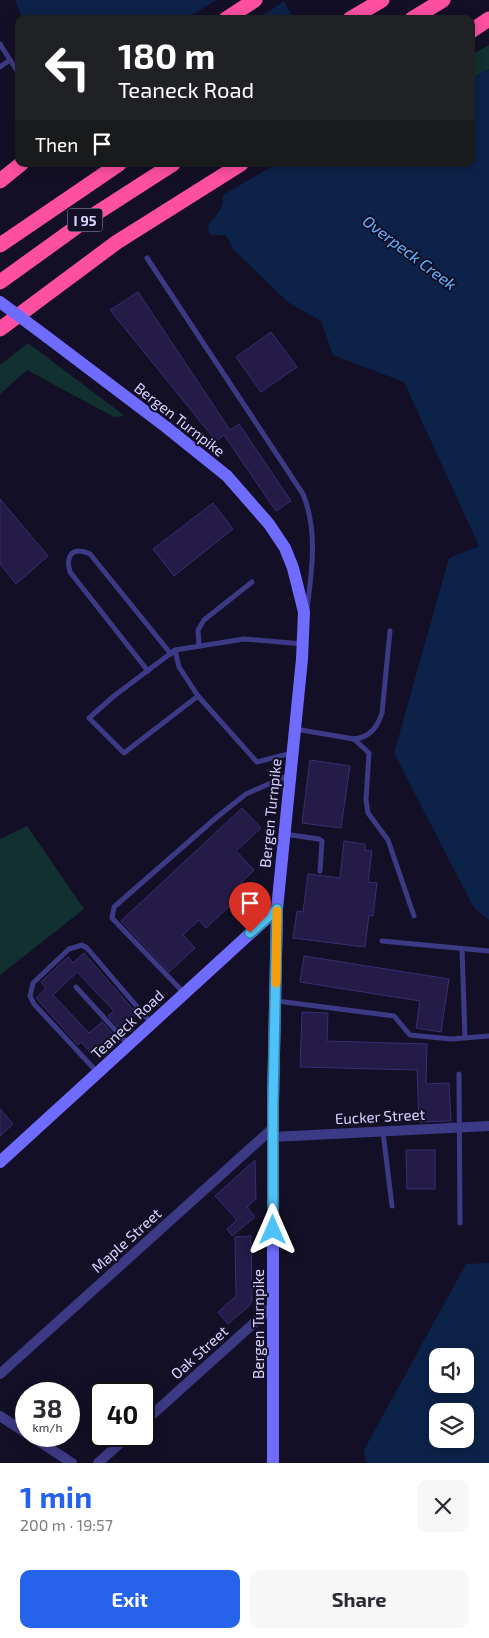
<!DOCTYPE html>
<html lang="en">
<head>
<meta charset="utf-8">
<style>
	body { margin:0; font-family:"Exo 2",sans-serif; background:#f7f7f7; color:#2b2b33; height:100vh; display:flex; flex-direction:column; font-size:19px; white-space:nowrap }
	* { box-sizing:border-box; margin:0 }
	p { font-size:16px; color:#7c7c81 }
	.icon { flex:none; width:28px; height:28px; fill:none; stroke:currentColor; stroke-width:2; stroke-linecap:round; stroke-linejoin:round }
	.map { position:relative; height:1463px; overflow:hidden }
	.side { display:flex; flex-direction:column; background:#fff; flex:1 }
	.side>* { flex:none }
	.banner { position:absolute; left:15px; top:15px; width:460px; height:152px; border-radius:10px; box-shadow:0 2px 12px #0003; background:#202124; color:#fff; overflow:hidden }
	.fabs { position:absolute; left:429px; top:1348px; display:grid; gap:10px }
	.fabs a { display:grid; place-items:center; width:45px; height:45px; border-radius:10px; background:#fff; box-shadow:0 2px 12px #0003; font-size:25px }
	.speed { position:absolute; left:15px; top:1382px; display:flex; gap:10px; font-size:25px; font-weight:700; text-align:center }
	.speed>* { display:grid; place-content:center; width:65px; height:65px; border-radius:50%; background:#fff; box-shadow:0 2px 12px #0003; line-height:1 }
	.speed small { font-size:12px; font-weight:400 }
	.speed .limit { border:2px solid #111; border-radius:8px; background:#fff; color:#111 }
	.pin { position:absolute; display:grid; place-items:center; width:42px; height:42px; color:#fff; margin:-51px -21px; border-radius:50% 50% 50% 0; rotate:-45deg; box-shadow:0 0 5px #0007 }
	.pin .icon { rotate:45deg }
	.me { position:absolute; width:55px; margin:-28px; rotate:0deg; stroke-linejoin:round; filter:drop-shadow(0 0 4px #0008) }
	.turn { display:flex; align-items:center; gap:18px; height:105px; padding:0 20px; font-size:22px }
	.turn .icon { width:65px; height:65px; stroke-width:2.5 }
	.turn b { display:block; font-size:35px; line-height:42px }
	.then { display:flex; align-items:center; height:48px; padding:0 20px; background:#0003; gap:10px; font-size:19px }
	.round { display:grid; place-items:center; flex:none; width:52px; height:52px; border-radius:10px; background:#f7f7f7 }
	.overview { display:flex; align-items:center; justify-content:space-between; height:85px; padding:0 20px }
	h1 { font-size:30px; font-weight:700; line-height:38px; color:#2563eb }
	.cta { display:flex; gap:10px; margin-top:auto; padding:10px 20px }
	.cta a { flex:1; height:58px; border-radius:10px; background:#2563eb; color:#fff; font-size:20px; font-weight:700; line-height:58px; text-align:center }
	.cta a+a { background:#f7f7f7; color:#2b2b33 }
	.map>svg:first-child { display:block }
</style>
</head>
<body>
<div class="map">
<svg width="489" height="1463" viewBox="0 0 489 1463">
	<rect width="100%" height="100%" fill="#130f26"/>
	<!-- green -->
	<g fill="#12302f">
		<path d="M489,45V69L471,79V55Z"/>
		<path d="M28,343L125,416L114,417L27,370L0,394V365Z"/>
		<path d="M27,826L84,909L0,975V839Z"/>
	</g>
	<!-- water -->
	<g fill="#0c2248" fill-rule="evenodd">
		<path d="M15,0H283L294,19H23Z"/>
		<path d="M489,69V920L474,908L394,753L449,558L479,546L404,382L333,355L321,321L289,303L233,249L226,235H212L208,231L209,224C234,198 221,190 204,164H471V79Z"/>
		<path d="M489,1263V1463H366L364,1450L466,1264ZM438,1356H465V1384H438ZM438,1411H465V1439H438Z"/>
	</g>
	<!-- pier -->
	<g fill="#130f26">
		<path d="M216,0H286L257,19H186Z"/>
		<path d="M214,164H276L221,196L205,169Z"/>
	</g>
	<!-- building -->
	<g fill="#241b47" stroke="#3b2d73">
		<path d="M138,292L230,430L239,424L291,501L276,511L224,435L216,441L110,310Z"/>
		<path d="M271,332L297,367L261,392L236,357Z"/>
		<path d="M0,499L48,556L16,584L0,564Z"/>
		<path d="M213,503L233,529L174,576L153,549Z"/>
		<path d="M310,760L350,766L341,828L302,823Z"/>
		<path d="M242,808L261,828L236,851L254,870L239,885L245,892L206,928L199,920L183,935L195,948L169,972L121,921Z"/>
		<path d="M344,841L365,844V850L372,851L368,882L377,883L373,916L369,915L365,947L293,938L297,911L303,912L308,874L340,878Z"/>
		<path d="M84,953L137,1014L120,1029L108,1016L114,1011L77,972L53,995L89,1033L102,1022L114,1035L92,1054L81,1042L78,1045L36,998L46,988L41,982L68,957L73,963Z"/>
		<path d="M304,956L449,979L441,1032L416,1028L420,1001L300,982Z"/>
		<path d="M302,1012L328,1013L327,1041L427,1044L426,1084L449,1083L451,1121L419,1122L417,1070L300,1067Z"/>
		<path d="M0,1109L13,1124L0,1136Z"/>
		<path d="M406,1150H435V1189H407Z"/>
		<path d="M255,1160L256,1199L247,1207L255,1217L232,1236L227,1229L237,1220L215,1196Z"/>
		<path d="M251,1236L252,1300L249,1306L228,1324L218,1312L236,1296L235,1237Z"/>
	</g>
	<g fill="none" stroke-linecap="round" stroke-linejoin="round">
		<!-- lane -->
		<g stroke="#3d3a85" stroke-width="5">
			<path d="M0,44L19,74"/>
			<path d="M0,67L10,60"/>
			<path d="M147,258L303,494C318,531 312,570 307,609"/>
			<path d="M199,646L198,630L204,620L252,582"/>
			<path d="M175,650L179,667L198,696L124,753L89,718L114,696L175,650L244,639L303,644"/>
			<path d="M148,671L70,572C65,555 73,546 90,554L171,654"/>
			<path d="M198,696L257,762L292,753"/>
			<path d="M295,729L354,739C370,737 377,728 382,713L390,631"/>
			<path d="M354,739L369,753L366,800L368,813L388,840L414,916"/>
			<path d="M284,834L319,839L322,841L320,871"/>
			<path d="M382,941L489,951"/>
			<path d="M462,949L465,1038"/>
			<path d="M76,987L128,1044"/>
			<path d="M184,993L112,918L114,907L217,817L246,794L289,775"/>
			<path d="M277,1001L394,1016L410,1035L451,1039L489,1036"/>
			<path d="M98,1073L34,1004L30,996L33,983L69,949L82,945L87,948L151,1023"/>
			<path d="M459,1074L460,1223"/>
			<path d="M383,1132L392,1206"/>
		</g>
		<!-- street -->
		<g stroke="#3d3a85" stroke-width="10">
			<path d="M273,1137L489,1126"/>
			<path d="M0,1374L273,1128"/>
			<path d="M0,1416L26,1433"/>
			<path d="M144,1422L274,1305"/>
			<path d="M31,1436L72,1463"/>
			<path d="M98,1463L128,1436"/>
		</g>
		<!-- secondary -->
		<g stroke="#6f6bff" stroke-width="12">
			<path d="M47,337L166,427L227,476L269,524L285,548L293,568L304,612L302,659L277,909L273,1103V1463"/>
			<path d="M0,1162L277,909"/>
		</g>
		<!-- highway -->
		<g stroke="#ff4fa3" stroke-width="15">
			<path d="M226,19L255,0"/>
			<path d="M350,19L382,0"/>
			<path d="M412,19L443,0"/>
			<path d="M471,31L489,19"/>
			<path d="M0,181L21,164"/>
			<path d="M0,245L119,164"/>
			<path d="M0,282L86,220L173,164"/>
			<path d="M0,329L117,242L241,164"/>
		</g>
		<!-- secondary-bridge -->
		<path stroke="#6f6bff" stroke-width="12" d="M0,302L47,337"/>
	</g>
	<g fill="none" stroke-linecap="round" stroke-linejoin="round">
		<!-- route casing -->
		<g stroke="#337fa1" stroke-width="12">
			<path id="route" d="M250,933L277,909L273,1103V1230"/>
		</g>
		<!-- route -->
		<use href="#route" stroke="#4fc3f7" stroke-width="9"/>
		<!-- slow -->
		<path stroke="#f59e0b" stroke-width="9" d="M276,983L277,911"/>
	</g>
	<g text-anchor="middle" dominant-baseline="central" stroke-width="4" stroke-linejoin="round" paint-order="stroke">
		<!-- shield labels -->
		<rect fill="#130f26" stroke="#9e99be" stroke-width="1" x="67.5" y="208.5" width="35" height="23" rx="4"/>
		<g font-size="14" font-weight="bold" fill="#d9d4ff">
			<text x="85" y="220">I 95</text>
		</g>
		<!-- street labels -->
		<g font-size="15" fill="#d9d4ff" stroke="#130f26">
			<text transform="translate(180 419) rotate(38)">Bergen Turnpike</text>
			<text transform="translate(270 813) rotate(-84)">Bergen Turnpike</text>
			<text transform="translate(127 1024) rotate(-43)">Teaneck Road</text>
			<text transform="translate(380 1116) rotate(-3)">Eucker Street</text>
			<text transform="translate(126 1240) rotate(-42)">Maple Street</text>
			<text transform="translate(258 1324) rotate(-90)">Bergen Turnpike</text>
			<text transform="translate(199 1352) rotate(-42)">Oak Street</text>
		</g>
		<!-- water labels -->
		<g font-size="16" font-style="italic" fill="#62b6ff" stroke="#130f26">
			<text transform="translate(410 252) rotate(37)">Overpeck Creek</text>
		</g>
	</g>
</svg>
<div class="fabs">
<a><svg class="icon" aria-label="sound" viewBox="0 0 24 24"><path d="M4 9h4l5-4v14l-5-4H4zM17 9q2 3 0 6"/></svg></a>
<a><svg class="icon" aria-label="layers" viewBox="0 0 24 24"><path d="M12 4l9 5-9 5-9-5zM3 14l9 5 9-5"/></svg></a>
</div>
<div class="speed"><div>38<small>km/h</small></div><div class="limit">40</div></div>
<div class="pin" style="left:250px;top:933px;background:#d93025"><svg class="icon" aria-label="arrive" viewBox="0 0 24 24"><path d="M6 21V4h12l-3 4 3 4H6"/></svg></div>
<svg class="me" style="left:273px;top:1230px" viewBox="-20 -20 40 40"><path d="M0-17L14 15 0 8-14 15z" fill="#4fc3f7" stroke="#fff" stroke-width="4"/></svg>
<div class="banner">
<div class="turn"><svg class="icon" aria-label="left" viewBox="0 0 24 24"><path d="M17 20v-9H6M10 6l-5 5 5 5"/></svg><div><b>180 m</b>Teaneck Road</div></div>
<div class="then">Then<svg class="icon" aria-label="arrive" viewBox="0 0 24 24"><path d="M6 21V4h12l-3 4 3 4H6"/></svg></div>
</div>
</div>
<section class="side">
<div class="overview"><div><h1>1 min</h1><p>200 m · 19:57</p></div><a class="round"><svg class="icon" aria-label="close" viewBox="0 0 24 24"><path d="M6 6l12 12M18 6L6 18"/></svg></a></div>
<div class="cta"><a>Exit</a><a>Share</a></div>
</section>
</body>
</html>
